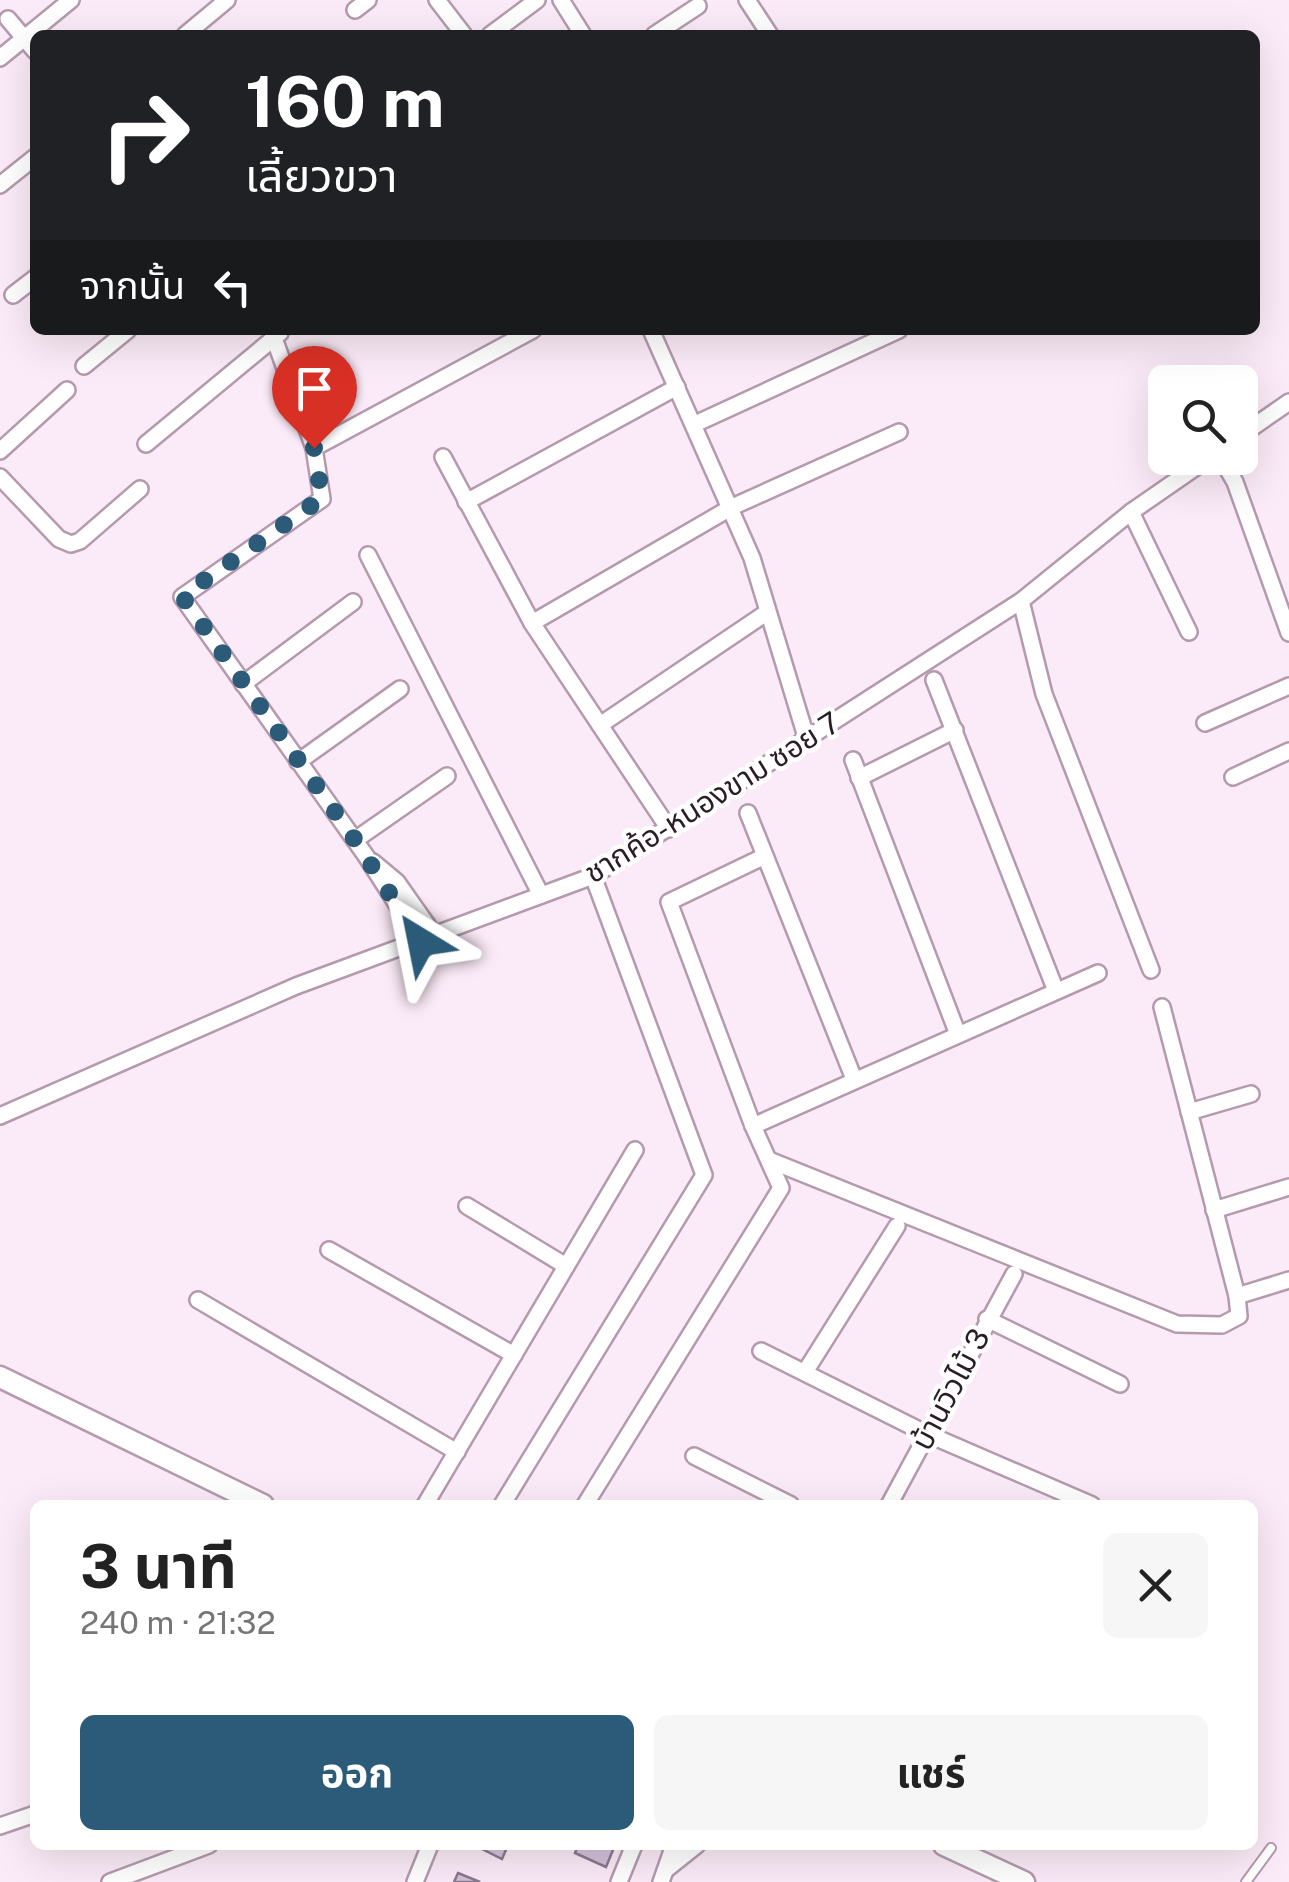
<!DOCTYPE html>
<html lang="th">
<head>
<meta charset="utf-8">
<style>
	body { margin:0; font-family:"Public Sans","Noto Sans Thai",sans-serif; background:#f6f6f6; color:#222; height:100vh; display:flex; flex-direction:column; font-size:38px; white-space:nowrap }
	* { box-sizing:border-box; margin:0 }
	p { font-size:32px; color:#767676 }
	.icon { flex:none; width:55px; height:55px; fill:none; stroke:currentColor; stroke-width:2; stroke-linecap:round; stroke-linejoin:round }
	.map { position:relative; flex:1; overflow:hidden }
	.side { position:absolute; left:30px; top:1500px; width:1228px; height:350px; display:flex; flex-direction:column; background:#fff; border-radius:15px; box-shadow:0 10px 40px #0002 }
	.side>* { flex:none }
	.guide { position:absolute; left:30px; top:30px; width:1230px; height:305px; border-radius:15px; box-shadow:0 10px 40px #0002; background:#202124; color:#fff; overflow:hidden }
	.tools { position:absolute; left:1148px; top:365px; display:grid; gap:20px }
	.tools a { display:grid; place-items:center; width:110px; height:110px; border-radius:15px; background:#fff; box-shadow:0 10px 40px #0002; font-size:50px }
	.pin { position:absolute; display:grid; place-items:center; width:85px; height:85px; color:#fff; margin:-102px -42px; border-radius:50% 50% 50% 0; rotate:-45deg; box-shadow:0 0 10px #0007 }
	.pin .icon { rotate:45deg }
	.me { position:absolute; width:110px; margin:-55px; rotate:325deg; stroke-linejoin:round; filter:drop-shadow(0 0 8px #0008) }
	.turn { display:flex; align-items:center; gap:35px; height:210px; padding:0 50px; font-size:45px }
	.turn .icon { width:130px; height:130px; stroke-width:2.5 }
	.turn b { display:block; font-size:70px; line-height:85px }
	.then { display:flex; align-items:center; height:95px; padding:0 50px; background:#0003; gap:20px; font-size:38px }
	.round { display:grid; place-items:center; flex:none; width:105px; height:105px; border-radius:15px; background:#f6f6f6 }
	.headline { display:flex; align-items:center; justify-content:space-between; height:170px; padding:0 50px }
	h1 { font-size:60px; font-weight:700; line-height:75px }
	.button { display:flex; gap:20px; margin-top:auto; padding:20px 50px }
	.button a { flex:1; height:115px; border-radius:15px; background:#2b5b79; color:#fff; font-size:40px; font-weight:700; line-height:115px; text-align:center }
	.button a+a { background:#f6f6f6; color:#222 }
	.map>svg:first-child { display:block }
</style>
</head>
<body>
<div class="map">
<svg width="1289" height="1882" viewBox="0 0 1289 1882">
	<rect width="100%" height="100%" fill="#fbeaf7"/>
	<!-- building -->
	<g fill="#d3c0da" stroke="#8a7991" stroke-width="2.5">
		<path d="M474,1845H508L502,1859Z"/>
		<path d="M578,1845H615L606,1867L575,1853Z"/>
		<path d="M458,1873L480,1882H454Z"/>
	</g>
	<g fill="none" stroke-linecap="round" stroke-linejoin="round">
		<!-- service casing -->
		<g stroke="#b59aae" stroke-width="12">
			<path id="service" d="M1246,1882L1271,1848"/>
		</g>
		<!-- minor casing -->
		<g stroke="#b59aae" stroke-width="20">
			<g id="minor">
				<path d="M437,0L464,35"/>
				<path d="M561,0L583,35"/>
				<path d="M747,0L770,35"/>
				<path d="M355,10L368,0"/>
				<path d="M8,19L35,51"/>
				<path d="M185,35L227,0"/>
				<path d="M490,35L537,0"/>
				<path d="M654,35L698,6"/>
				<path d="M0,58L71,0"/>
				<path d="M0,185L35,157"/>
				<path d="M13,295L35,278"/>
				<path d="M271,330L314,448L322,499L182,597L366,856L421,942"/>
				<path d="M651,330L752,558L807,740"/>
				<path d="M84,366L128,330"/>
				<path d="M695,424L899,330"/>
				<path d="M1240,436L1289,402"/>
				<path d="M146,444L280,333"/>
				<path d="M314,448L533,330"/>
				<path d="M0,451L67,390"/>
				<path d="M443,457L532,623L669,829"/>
				<path d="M1221,458L1235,482L1289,633"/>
				<path d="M0,477L59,539L71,544L80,541L140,489"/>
				<path d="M466,502L677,387"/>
				<path d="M1131,512L1189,632"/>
				<path d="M368,555L541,895"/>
				<path d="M1021,601L1044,694L1151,970"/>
				<path d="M532,623L732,507L899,432"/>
				<path d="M934,680L1056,991"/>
				<path d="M243,684L353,602"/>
				<path d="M1205,723L1289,686"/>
				<path d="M600,725L766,613"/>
				<path d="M853,760L957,1032"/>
				<path d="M298,762L400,689"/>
				<path d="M1233,777L1289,751"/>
				<path d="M859,778L955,730"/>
				<path d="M748,813L854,1079"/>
				<path d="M355,840L447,776"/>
				<path d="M373,862L397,882L435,936"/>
				<path d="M1189,1112L1251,1094"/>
				<path d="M0,1116L296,986L593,876L1021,601L1131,512L1209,458"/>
				<path d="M753,1126L1098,973"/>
				<path d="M769,1160L1177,1324L1222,1325L1239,1316L1237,1296L1162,1007"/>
				<path d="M467,1206L566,1266"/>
				<path d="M1214,1210L1289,1187"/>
				<path d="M329,1250L514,1355"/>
				<path d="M1237,1296L1289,1280"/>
				<path d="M198,1300L457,1452"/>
				<path d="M987,1319L1120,1384"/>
				<path d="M761,1351L925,1433L1092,1505"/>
				<path d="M805,1372L897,1226"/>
				<path d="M694,1456L791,1505"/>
				<path d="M425,1505L635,1150"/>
				<path d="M502,1505L704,1175L593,876"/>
				<path d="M585,1505L781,1188L753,1126L669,902L765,856"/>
				<path d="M889,1505L1014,1274"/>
				<path d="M0,1826L35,1814"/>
				<path d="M667,1869L697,1845"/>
				<path d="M110,1882L209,1845"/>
				<path d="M415,1882L430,1845"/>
				<path d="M619,1882L634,1845"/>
				<path d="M661,1882L674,1845"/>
			</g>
		</g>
		<!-- tertiary casing -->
		<g stroke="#b59aae" stroke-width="25">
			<g id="tertiary">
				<path d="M0,1377L263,1505"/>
				<path d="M944,1845L1024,1882"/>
			</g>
		</g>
		<!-- service -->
		<use href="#service" stroke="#fff" stroke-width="8"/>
		<!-- minor -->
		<use href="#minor" stroke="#fff" stroke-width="15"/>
		<!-- tertiary -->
		<use href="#tertiary" stroke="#fff" stroke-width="20"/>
	</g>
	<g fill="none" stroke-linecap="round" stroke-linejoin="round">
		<!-- route -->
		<path stroke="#2b5b79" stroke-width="18" stroke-dasharray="0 32.4" d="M314,448L322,498L182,596L355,840L421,942"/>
	</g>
	<g text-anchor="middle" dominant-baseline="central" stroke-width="9" stroke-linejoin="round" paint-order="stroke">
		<!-- street labels -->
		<g font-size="30" fill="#291e26" stroke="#fff">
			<text transform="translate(712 797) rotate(-32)">ชากค้อ-หนองขาม ซอย 7</text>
			<text transform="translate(950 1389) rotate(-62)">บ้านวิวไม้ 3</text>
		</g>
	</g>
</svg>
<div class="tools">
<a><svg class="icon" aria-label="search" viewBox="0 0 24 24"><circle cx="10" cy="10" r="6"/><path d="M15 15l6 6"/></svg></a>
</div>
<div class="pin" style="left:314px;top:448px;background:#d93025"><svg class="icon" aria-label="arrive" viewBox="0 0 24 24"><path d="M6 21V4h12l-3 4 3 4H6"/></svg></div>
<svg class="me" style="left:421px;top:942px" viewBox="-20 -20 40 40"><path d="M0-17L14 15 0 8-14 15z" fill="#2b5b79" stroke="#fff" stroke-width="4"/></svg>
<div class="guide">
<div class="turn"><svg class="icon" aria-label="right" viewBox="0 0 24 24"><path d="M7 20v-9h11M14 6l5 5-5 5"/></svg><div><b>160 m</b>เลี้ยวขวา</div></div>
<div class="then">จากนั้น<svg class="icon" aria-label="left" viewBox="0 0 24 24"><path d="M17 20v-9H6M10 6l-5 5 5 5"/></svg></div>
</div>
<section class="side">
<div class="headline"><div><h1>3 นาที</h1><p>240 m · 21:32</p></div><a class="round"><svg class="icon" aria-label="close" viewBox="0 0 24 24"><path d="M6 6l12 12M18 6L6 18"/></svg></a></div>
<div class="button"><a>ออก</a><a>แชร์</a></div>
</section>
</div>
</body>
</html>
